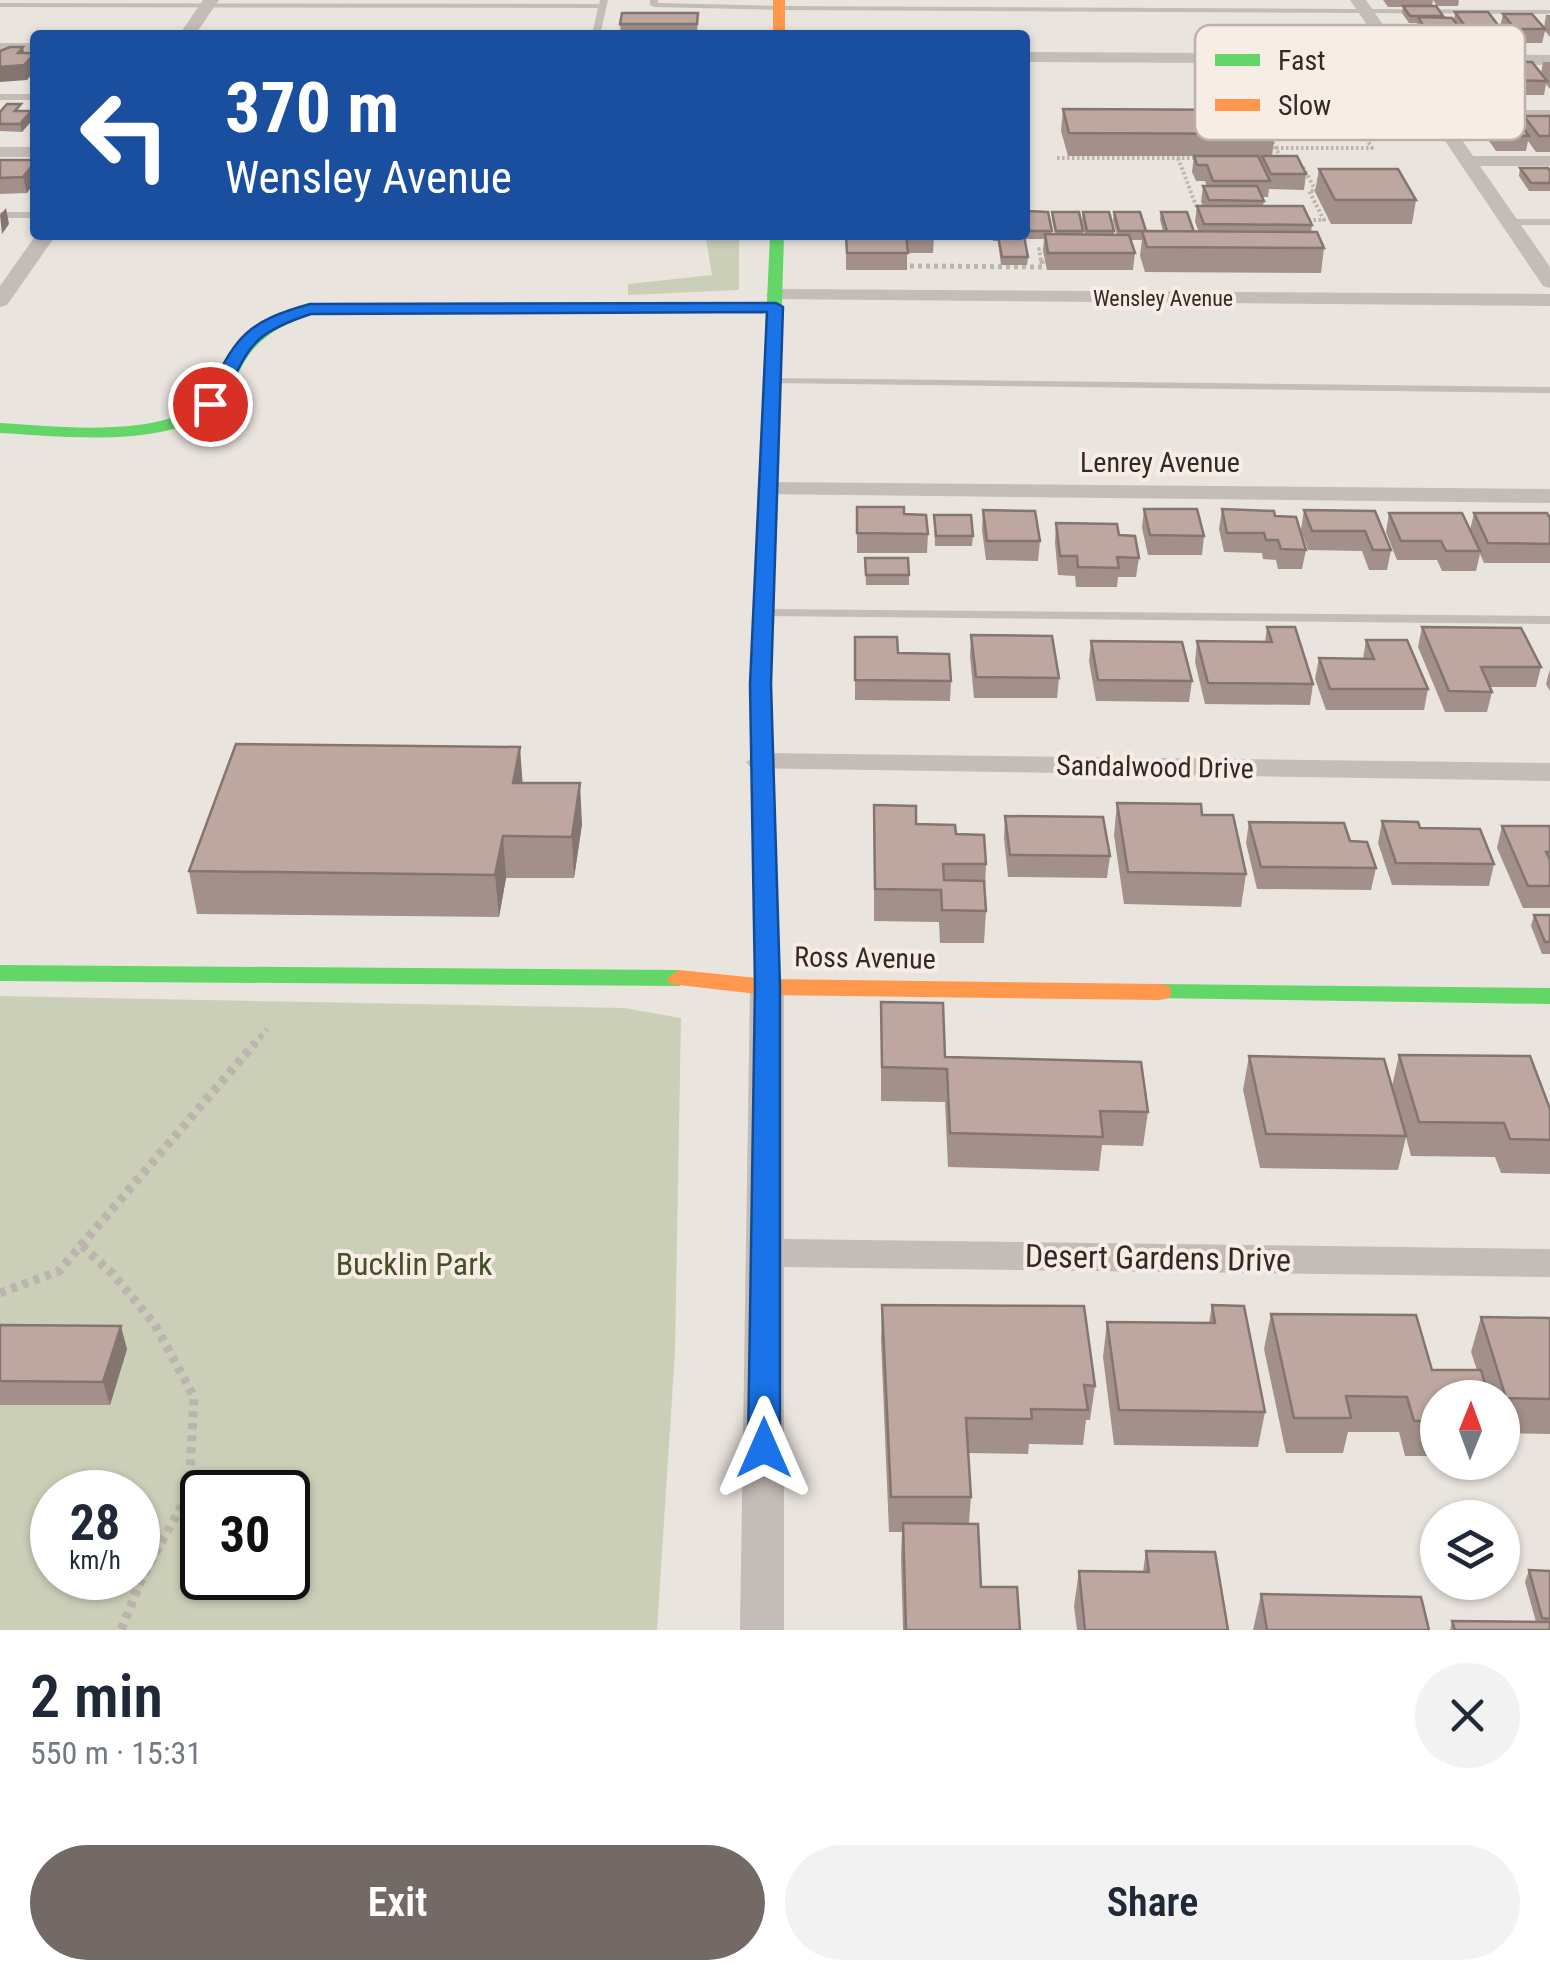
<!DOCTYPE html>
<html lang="en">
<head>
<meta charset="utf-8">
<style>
	body { margin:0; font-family:"Roboto Condensed",sans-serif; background:#f2f2f3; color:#1f2937; height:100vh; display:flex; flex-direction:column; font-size:38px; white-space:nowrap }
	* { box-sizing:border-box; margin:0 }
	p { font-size:32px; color:#747a83 }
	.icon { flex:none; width:55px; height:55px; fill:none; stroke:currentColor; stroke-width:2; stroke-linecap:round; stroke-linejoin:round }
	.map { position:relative; height:1630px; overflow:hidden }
	.side { display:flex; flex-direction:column; background:#fff; flex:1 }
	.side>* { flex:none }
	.banner { position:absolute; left:30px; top:30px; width:1000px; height:210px; border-radius:10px; box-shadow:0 2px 8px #0004; background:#1a4fa0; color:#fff; overflow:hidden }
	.needle { width:65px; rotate:1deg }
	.buttons { position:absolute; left:1420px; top:1380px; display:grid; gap:20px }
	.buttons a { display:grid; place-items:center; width:100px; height:100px; border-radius:50%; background:#fff; box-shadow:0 2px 8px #0004; font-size:50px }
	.speed { position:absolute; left:30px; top:1470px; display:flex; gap:20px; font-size:50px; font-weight:700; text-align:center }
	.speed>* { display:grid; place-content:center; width:130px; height:130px; border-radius:50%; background:#fff; box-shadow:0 2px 8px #0004; line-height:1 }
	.speed small { font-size:25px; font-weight:400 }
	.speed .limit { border:5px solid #111; border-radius:15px; background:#fff; color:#111 }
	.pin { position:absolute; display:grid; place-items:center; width:85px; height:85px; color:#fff; margin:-42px; border:5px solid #fff; border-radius:50%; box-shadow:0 2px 10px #0007 }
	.me { position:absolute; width:110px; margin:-55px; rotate:0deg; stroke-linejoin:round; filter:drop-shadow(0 0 8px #0008) }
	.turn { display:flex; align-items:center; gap:35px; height:210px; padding:0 30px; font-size:45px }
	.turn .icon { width:130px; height:130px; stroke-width:2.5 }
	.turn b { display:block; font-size:70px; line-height:85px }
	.round { display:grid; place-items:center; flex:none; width:105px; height:105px; border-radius:52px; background:#f2f2f3 }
	.summary { display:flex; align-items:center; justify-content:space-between; height:170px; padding:0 30px }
	h1 { font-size:60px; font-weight:600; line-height:75px }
	.primary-button { display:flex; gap:20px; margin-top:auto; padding:20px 30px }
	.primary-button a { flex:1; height:115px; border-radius:60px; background:#736a66; color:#fff; font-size:40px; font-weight:600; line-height:115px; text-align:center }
	.primary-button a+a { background:#f2f2f3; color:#1f2937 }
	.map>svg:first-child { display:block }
</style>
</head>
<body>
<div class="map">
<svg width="1550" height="1630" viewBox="0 0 1550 1630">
	<rect width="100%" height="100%" fill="#eae4de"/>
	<!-- green -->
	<g fill="#cccfb8" fill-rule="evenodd">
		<path d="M663,235H739V290L628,295V284L712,275L706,239Z"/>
		<path d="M0,996L624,1008L681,1018L675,1352L657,1630H0ZM52,1492H138V1578H52ZM202,1492H288V1578H202Z"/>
	</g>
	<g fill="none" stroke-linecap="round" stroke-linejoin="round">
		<!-- path-far3 -->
		<g stroke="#bcb4af" stroke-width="4" stroke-dasharray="2.5 2.5" stroke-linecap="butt">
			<path d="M1358,123H1396"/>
			<path d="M1276,148H1372L1362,132"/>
			<path d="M1057,158H1201"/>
			<path d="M1178,158L1200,216"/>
			<path d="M1283,162L1267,132H1362L1345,104L1361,88H1322L1317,80"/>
			<path d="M1298,167H1303L1316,191H1309L1324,220H1304"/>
			<path d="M1041,260L1039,249H1051"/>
		</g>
		<!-- path-far2 -->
		<path stroke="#bcb4af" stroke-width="5" stroke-dasharray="4 4" stroke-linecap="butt" d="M910,266L1043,267L1041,257"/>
		<!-- path-far1 -->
		<path stroke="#bcb4af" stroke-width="6" stroke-dasharray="5 5" stroke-linecap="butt" d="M253,1046L267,1029"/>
		<!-- path -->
		<g stroke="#bcb4af" stroke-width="9" stroke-dasharray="6 6" stroke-linecap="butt">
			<path d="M82,1246L113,1274L155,1325L194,1397L189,1492L142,1578L121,1630"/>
			<path d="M0,1293L59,1271L255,1043"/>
		</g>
		<!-- lane -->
		<g fill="#c3bcb7" fill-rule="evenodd">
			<path d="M600,0H608L600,35H592L598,8L0,7V3L599,4Z"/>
			<path d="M650,0H658V3L782,6L1550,10V14L780,10L654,7L650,5Z"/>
			<rect x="0" y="94" width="35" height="6"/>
			<path d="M1550,110V116H1432L1428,113L1432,110Z"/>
			<rect x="0" y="212" width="35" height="6"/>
			<path d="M1550,219V225H1505L1500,222L1505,219Z"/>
			<path d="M773,378L1550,387V393L769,383L767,381Z"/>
			<path d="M764,609L1550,616V624L759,616L757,613L759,610Z"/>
		</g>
		<!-- street -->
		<g fill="#c3bcb7" fill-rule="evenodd">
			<path d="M203,0H219L195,35H179Z"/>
			<path d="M1350,0H1366L1403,54L1550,55V65L1410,64L1473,156H1550V166H1480L1550,267V288L1543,286L1393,64L1025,62V52L1387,54Z"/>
			<rect x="0" y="43" width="35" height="10"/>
			<rect x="0" y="147" width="35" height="10"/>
			<path d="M36,235H56L7,305L0,307V286Z"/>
			<path d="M776,289L1550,294V306L769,299L766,295Z"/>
			<path d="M769,482L1550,489V503L760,494L757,489Z"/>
			<path d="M761,753L1550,763V781L751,768L746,762Z"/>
			<path d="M767,976L779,979L784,987V1239L1550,1249V1277L784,1267V1630H740L750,987L755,979Z"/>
		</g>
		<!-- fast -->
		<g fill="#63d668" fill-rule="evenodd">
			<path d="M770,235H784L771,684L779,987L767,995L755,987L751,684L766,312L312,314C281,325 256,338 241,368C235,379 231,392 222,402C178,451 61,436 0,433V423C56,426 170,441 211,394C219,385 223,371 229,360C247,329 276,314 310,304L767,302Z"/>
			<path d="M0,965L679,970L691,978L679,986L0,981Z"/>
			<path d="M1160,984L1550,988V1004L1151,998L1148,992L1151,986Z"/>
		</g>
		<!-- slow -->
		<g fill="#ff974d" fill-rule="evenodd">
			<rect x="773" y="0" width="12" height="35"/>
			<path d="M679,970L767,979L1160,984L1169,986L1172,992L1169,998L1160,1000L767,995L670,984L667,978Z"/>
		</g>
	</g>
	<!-- wall -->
	<g fill="#a3908a">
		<path d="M1383,0H1433L1432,6L1443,17L1454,20L1455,12L1500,27L1503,14L1544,28L1546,15H1550V37L1545,31L1542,43H1512L1501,29L1499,43H1465L1460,36L1458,44H1424L1415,31L1417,23H1409L1402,13L1403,7H1388Z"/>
		<path d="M1433,0H1459L1458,6H1437Z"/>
		<path d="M698,13L697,35H621L620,24Z"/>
		<path d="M1496,62L1541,73L1543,62H1550V89L1546,84L1544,95H1507L1493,76Z"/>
		<path d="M1450,71L1489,86L1488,94L1459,93L1448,78Z"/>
		<path d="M1063,109L1275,134L1272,156L1306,174L1304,190L1269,189L1268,197H1262L1264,201L1263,206L1312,225L1311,232L1324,248L1321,273L1145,272L1140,256L1142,240H1131L1135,253L1133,270H1047L1043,251L1044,239H1025L1028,257L1027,265H1001L998,241H993L992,235L1024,236L1025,235V211L1052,231L1051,234H1055L1052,220V212L1083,231V235H1085L1082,220L1083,212L1114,231V235H1117L1113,220L1114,212L1146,231H1163L1160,220L1161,212L1194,232H1199L1195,222L1197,206H1203L1201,202L1203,186H1207L1205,181H1196L1192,172L1194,156H1068L1061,131Z"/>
		<path d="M22,111H31L33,119L22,132L0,131V112Z"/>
		<path d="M1524,116H1550V152H1536L1528,141L1526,151H1496L1483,132L1486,117L1522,126Z"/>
		<path d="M1388,120L1411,125L1410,133H1390L1387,128Z"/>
		<path d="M0,160H35L27,193L0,194Z"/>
		<path d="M1520,168L1550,171V191H1529L1519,176Z"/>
		<path d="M1319,169L1416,200L1412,224H1331L1315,192Z"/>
		<path d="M846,235L934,236L933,253H907V270H846Z"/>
		<path d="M857,507L904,514L928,534L927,553H857Z"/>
		<path d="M1144,509L1204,536L1202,555H1148L1142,528Z"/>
		<path d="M1222,509L1275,516L1306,550L1302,569H1278L1276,560L1263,559L1262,553L1224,552L1219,529Z"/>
		<path d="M983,510L1040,541L1038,561L986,560L982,530Z"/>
		<path d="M1304,510L1375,511L1391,550L1387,570H1369L1362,551L1308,550L1301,530Z"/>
		<path d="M1389,513L1470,530L1474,513L1550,518V563H1484L1480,554L1476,571H1442L1437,560H1397L1386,532Z"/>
		<path d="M934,515L973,536L972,546H935Z"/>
		<path d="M1056,523L1119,535L1139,558L1136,577H1118L1117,587H1076L1075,576L1058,575L1055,543Z"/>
		<path d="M865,558L909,575V585H866Z"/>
		<path d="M1267,627L1313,684L1310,705L1205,704L1195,662L1197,641L1265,642Z"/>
		<path d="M1422,627L1541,667L1536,687H1490L1492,692L1487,712H1445L1418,647Z"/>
		<path d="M971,635L1059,678L1057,698H974L970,656Z"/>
		<path d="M855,637L898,653L951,681L950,701L855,700Z"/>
		<path d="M1366,640L1428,689L1424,710H1326L1315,679L1319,658L1363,659Z"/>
		<path d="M1091,641L1192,681L1189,702L1096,701L1089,661Z"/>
		<path d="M1550,669V691L1546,684Z"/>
		<path d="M523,783L582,824L574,878H506L499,917L197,914L189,871Z"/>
		<path d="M1117,803L1202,815L1246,874L1241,907L1124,904L1114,835Z"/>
		<path d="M874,805L916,824L956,834L986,864L985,889L986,911L984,943H940L939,922L874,921Z"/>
		<path d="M1005,816L1110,856L1107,878L1008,877L1004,838Z"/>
		<path d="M1382,821L1420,828L1494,864L1489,886L1392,885L1378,843Z"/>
		<path d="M1249,822L1350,841L1376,868L1371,890L1257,889L1246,843Z"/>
		<path d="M1502,826H1550V908H1523L1497,848Z"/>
		<path d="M1534,915H1550V954H1542L1531,926Z"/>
		<path d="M881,1002L945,1057L1148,1112L1143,1146L1102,1145L1099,1171L948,1167L945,1102L881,1101Z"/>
		<path d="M1399,1055L1550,1109V1174L1501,1173L1495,1157L1411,1156L1406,1137L1398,1170L1260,1168L1243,1090L1249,1056L1392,1086Z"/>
		<path d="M882,1305L1095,1386L1090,1420H1086L1083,1445L1029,1444L1028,1454L968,1453L971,1497L969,1523L981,1587L1020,1630H903L901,1558L902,1532H889L881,1340Z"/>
		<path d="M1212,1305L1265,1412L1258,1447L1114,1445L1103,1357L1107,1322L1209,1323Z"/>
		<path d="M1271,1314L1432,1370H1477L1471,1352L1481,1317L1550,1318V1434L1502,1433V1398H1438V1456H1405L1399,1432H1348L1343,1453H1286L1264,1349Z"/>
		<path d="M0,1325L127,1349L110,1405H0Z"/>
		<path d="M1146,1551L1228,1630H1077L1074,1606L1079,1571L1143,1572Z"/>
		<path d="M1529,1570L1550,1571V1630H1450L1452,1621L1536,1622L1525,1582Z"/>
		<path d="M1261,1594L1429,1630H1253Z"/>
	</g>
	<!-- shaded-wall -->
	<g fill="#847570">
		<path d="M23,47L26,62L35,53V71L27,80L0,82V67Z"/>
		<path d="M31,111L33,119L22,132L20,124Z"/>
		<path d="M35,162V182L27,193L23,177Z"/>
		<path d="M6,208L9,224L2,234L0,215Z"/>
		<path d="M520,747L523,788L513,783Z"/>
		<path d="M580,783L582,824L574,878L572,837Z"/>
		<path d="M503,836L506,878L499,917L495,875Z"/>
		<path d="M121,1326L127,1349L110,1405L103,1382Z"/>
	</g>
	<!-- building -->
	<g fill="#bda7a0" stroke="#847570" stroke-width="2.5">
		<path d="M1403,6H1436L1443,16H1410Z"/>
		<path d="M1455,12H1488L1501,29H1467Z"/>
		<path d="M622,13H698L697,24H620Z"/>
		<path d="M1503,14H1532L1545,29H1515Z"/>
		<path d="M1418,17L1452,18L1461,30H1426Z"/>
		<path d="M10,47H23L18,53H35L24,65L0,67V51Z"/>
		<path d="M1496,62H1532L1547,81L1510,80Z"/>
		<path d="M7,104H21L15,111H31L20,124H0V112Z"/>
		<path d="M1063,109L1263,110L1275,134L1069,133Z"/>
		<path d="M1524,116H1550V136H1539Z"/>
		<path d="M1486,117H1515L1529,136L1499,135Z"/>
		<path d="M1194,156H1258L1270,181H1213L1207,165H1197Z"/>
		<path d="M1262,156H1297L1306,174H1271Z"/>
		<path d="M0,160H35V162L23,177L0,178Z"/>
		<path d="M1520,168H1548L1550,171V183H1531Z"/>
		<path d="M1319,169H1398L1416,200H1335Z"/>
		<path d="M1203,186H1257L1264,201L1209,200Z"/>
		<path d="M1197,206H1303L1312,225L1204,224Z"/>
		<path d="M1025,211L1048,212L1052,231H1025Z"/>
		<path d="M1052,212H1079L1083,231H1056Z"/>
		<path d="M1083,212H1109L1114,231H1087Z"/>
		<path d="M1114,212H1140L1146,231H1119Z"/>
		<path d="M1161,212H1187L1194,232L1167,231Z"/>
		<path d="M1142,231L1317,232L1324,248L1147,247Z"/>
		<path d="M1045,234L1129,235L1135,253H1048Z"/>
		<path d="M846,235H933L934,236H906L908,253H847Z"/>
		<path d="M998,236H1024L1028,257H1002Z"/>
		<path d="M857,507H904V514L926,515L928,534L857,533Z"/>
		<path d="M1144,509H1197L1204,536L1150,535Z"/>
		<path d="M1222,509L1274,511L1275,516L1296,517L1306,550L1281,549L1278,540H1266L1264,533H1227Z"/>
		<path d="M983,510L1035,511L1040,541H987Z"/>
		<path d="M1304,510L1375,511L1391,550H1373L1365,531H1312Z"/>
		<path d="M1389,513H1462L1480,551H1446L1441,541H1401Z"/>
		<path d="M1474,513H1547L1550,518V544L1488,543Z"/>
		<path d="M934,515H971L973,536H936Z"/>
		<path d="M1056,523L1117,524L1119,535L1135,536L1139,558L1117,557L1119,568L1078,567L1077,556H1060Z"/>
		<path d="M865,558H908L909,575H866Z"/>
		<path d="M1267,627H1295L1313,684L1208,683L1197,641L1272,642Z"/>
		<path d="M1422,627L1521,628L1541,667H1481L1492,692L1449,691Z"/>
		<path d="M971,635L1052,636L1059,678L976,677Z"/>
		<path d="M855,637H897L898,653L949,654L951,681L855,680Z"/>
		<path d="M1366,640H1407L1428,689H1330L1319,658L1374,659Z"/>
		<path d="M1091,641L1182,642L1192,681L1098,680Z"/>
		<path d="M236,744L520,747L513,783H580L572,837L503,836L495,875L189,871Z"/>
		<path d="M1117,803L1201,804L1202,815H1233L1246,874L1128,872Z"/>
		<path d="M874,805L916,806V824L955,825L956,834L984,835L986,864H943L944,880L984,881L986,911L942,910L941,890L875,889Z"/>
		<path d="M1005,816L1103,817L1110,856L1010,855Z"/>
		<path d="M1382,821L1418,822L1420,828L1480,829L1494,864L1396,863Z"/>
		<path d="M1249,822L1344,823L1350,841L1367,842L1376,868L1261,867Z"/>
		<path d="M1502,826H1550V852H1546L1550,860V886H1528Z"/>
		<path d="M1534,915H1550V942H1545Z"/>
		<path d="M881,1002L943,1003L945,1057L1141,1062L1148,1112L1100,1111L1103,1137L950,1133L947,1069L882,1067Z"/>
		<path d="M1399,1055L1530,1056L1550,1109V1140L1510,1139L1504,1123L1419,1122Z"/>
		<path d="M1249,1056L1384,1059L1406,1136L1266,1134Z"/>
		<path d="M882,1305L1084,1306L1095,1386L1084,1385L1088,1410L1031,1409L1032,1419L966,1418L971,1497H891Z"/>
		<path d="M1212,1305L1244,1306L1265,1412L1119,1410L1107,1322L1215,1323Z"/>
		<path d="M1271,1314L1416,1315L1432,1370H1481L1489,1398H1438V1421H1414L1407,1397L1346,1396L1351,1418H1294Z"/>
		<path d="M1481,1317L1550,1318V1399L1506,1398Z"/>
		<path d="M0,1325L121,1326L103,1382L0,1381Z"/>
		<path d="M903,1523L978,1524L981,1587H1017L1020,1630H906Z"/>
		<path d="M1146,1551L1215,1552L1228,1630H1085L1079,1571L1149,1572Z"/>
		<path d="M1529,1570L1550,1571V1619L1542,1618Z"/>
		<path d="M1261,1594L1421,1597L1429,1630H1267Z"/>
		<path d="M1452,1621L1550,1622V1630H1455Z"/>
	</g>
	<!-- route -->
	<path fill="#1a73e8" stroke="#114b97" stroke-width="2.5" d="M776,303L783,307L771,684L780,986V1448L775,1457L764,1460L753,1457L748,1448L755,986L750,684L767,312L311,314C243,336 251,351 217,408L202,404C236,342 237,324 310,304Z"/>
	<g text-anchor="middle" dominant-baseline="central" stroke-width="8" stroke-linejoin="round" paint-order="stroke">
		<!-- far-street labels -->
		<g font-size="22" fill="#332926" stroke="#f8ede4">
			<text x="1163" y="298">Wensley Avenue</text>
		</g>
		<!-- street labels -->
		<g font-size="28" fill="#332926" stroke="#f8ede4">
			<text x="1160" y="462">Lenrey Avenue</text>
			<text transform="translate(1155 767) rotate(1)">Sandalwood Drive</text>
			<text transform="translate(865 958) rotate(1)">Ross Avenue</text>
		</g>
		<!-- near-street labels -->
		<g font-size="32" fill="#332926" stroke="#f8ede4">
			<text transform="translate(1158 1258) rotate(1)">Desert Gardens Drive</text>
		</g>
		<!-- near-park labels -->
		<g font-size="32" fill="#45502b" stroke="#f8ede4">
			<text x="414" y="1264">Bucklin Park</text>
		</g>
	</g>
	<!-- legend -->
	<rect x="1195" y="25" width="330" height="115" rx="15" fill="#f8ede4" stroke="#bdb2ab" stroke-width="2.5"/>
	<rect x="1215" y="54" width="45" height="12" fill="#63d668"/>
	<rect x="1215" y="99" width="45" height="12" fill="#ff974d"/>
	<g font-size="28" fill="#332926">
		<text x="1278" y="70">Fast</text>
		<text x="1278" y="115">Slow</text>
	</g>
</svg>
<div class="buttons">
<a><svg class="needle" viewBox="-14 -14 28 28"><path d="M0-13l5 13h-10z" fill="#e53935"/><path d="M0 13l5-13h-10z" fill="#747a83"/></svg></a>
<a><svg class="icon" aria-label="layers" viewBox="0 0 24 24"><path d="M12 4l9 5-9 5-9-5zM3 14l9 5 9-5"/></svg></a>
</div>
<div class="speed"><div>28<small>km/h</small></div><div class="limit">30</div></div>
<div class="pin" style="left:210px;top:404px;background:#d93025"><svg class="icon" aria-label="arrive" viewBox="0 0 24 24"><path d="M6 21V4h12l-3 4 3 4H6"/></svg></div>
<svg class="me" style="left:764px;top:1448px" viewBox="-20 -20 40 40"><path d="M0-17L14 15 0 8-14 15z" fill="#1a73e8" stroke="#fff" stroke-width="4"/></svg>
<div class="banner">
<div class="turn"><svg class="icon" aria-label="left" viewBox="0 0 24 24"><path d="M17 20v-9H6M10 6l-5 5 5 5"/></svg><div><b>370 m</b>Wensley Avenue</div></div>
</div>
</div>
<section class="side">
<div class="summary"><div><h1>2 min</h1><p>550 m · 15:31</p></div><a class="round"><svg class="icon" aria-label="close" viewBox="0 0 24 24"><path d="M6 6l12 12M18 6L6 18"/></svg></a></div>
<div class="primary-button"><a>Exit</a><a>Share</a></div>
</section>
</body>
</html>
